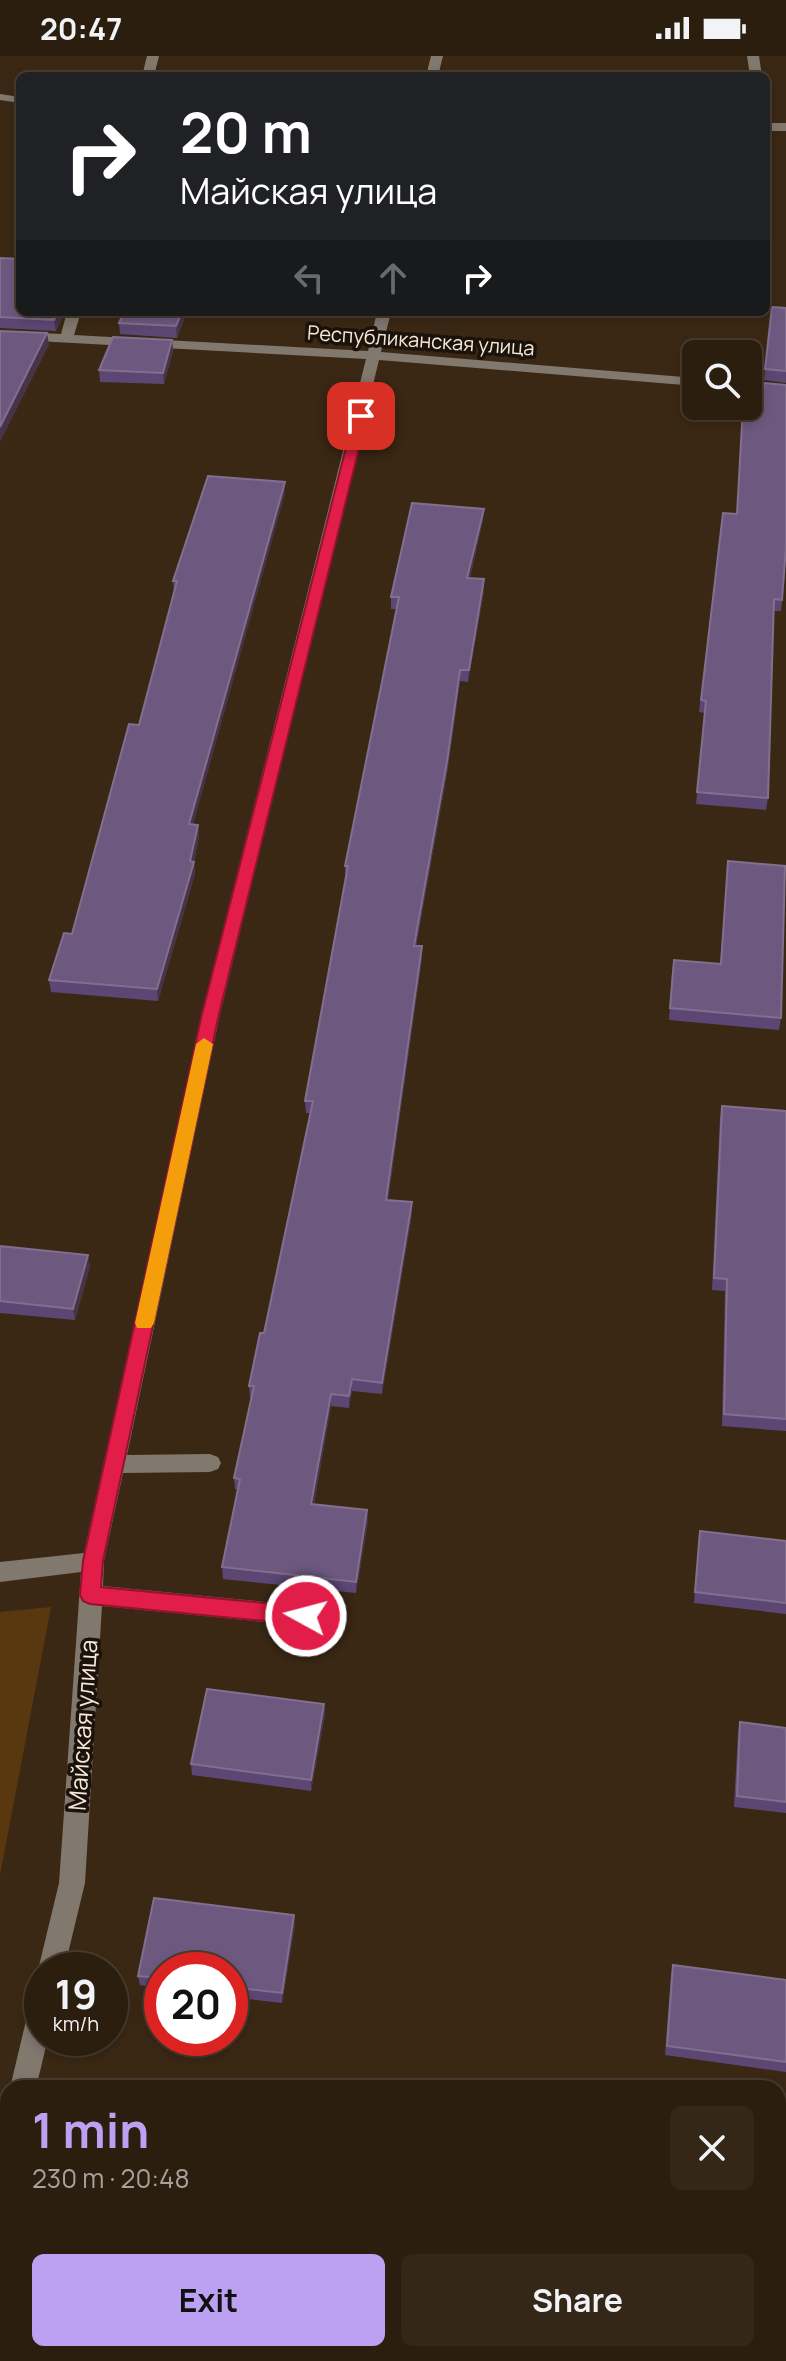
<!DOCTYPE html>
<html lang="en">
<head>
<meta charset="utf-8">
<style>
	body { margin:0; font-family:Manrope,sans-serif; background:#342718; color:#f1f3f6; height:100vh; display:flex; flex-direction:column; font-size:30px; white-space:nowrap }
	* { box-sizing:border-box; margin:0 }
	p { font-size:26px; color:#a6a29e }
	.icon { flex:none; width:44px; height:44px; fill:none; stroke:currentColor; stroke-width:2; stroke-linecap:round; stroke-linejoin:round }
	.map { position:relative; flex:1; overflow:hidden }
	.sheet { position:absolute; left:0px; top:2024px; width:786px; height:282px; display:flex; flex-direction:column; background:#2c1e0f; border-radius:24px 24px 0 0; box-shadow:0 4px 12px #0003,0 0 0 2px #483c2f }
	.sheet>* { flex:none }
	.banner { position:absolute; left:16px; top:16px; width:754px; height:244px; border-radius:12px; box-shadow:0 4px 12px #0003,0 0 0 2px #483c2f; background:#202124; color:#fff; overflow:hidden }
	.fabs { position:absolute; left:682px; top:284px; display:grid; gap:16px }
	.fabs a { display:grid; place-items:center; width:80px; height:80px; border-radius:12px; background:#2c1e0f; box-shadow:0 4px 12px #0003,0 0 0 2px #483c2f; font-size:40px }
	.speed { position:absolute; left:24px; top:1896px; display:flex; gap:16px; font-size:40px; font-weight:700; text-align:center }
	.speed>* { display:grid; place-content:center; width:104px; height:104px; border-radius:50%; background:#2c1e0f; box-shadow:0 4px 12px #0003,0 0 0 2px #483c2f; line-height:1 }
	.speed small { font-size:20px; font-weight:400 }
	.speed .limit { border:12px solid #d22; background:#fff; color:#111 }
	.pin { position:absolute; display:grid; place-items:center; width:68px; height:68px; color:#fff; margin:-34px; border-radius:16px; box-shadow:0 4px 12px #0006 }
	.me { position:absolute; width:88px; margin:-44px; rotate:277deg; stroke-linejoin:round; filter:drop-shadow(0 0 6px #0008) }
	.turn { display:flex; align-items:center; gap:28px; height:168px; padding:0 32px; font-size:36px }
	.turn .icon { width:104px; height:104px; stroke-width:2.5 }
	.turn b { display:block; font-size:56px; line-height:68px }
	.lanes { display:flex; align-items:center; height:76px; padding:0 32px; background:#0003; justify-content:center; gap:40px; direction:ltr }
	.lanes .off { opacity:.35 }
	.round { display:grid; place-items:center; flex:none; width:84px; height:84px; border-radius:12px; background:#342718 }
	.head { display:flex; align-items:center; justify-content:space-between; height:136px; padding:0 32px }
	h1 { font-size:48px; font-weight:700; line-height:60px; color:#bca0f2 }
	.action { display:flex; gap:16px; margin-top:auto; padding:16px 32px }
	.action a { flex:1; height:92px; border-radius:12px; background:#bca0f2; color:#111; font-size:32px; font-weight:700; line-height:92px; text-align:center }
	.action a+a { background:#342718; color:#f1f3f6 }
	.status { display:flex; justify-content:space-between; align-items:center; height:56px; padding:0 40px; background:#2c1e0f; direction:ltr }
	.status svg { height:22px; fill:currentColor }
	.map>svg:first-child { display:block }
</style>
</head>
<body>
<div class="status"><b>20:47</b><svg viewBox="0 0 49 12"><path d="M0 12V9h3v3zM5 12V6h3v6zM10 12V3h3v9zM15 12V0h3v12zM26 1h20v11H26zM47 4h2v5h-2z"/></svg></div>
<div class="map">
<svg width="786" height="2305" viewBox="0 0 786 2305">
	<rect width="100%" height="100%" fill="#3a2814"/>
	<!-- green -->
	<path fill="#5a380f" d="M51,1551L0,1819V1556Z"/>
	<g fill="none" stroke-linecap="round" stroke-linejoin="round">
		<!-- minor -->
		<g fill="#81786e" fill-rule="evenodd">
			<path d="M147,0H159L154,20H142Z"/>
			<path d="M431,0H443L438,20H426Z"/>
			<path d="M747,0H759L762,20H750Z"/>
			<path d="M0,38L20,41V47L0,44Z"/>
			<rect x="766" y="67" width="20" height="8"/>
			<path d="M67,256H81L74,279L368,295L377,256H391L381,296L696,322V330L379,304L220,958L127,1399L210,1398L218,1401L221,1407L218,1413L210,1416L123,1417L104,1505L103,1530L306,1550L314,1553L318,1560L314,1567L306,1570L102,1550L85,1827L64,1914H42V1923L38,1914L59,1827L81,1516L0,1526V1506L84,1497L202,958L366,303L0,283V275L61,278Z"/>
			<path d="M748,326L786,329V337L748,334Z"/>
			<path d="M42,1939V1982H48L36,2032H10L29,1952L33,1943Z"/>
			<path d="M8,2079V2136L0,2140V2083Z"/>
		</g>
	</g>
	<!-- wall -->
	<g fill="#5c4774">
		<path d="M0,202L65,256L56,275L0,272Z"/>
		<path d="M772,251L786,252V327L764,324Z"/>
		<path d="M187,256L177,282L120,278L119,267Z"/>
		<path d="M172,284L173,295L164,328L100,326L99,314Z"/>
		<path d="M743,350L782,544L781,555H774L768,742L766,754L696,748L705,657L699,656L723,457L737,458Z"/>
		<path d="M285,437L193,768L198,769L199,781L194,806L195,818L158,945L51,936L49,924L72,878L139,669L174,537L173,525Z"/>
		<path d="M483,464L470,522L484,535L468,626L460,625L447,718L416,890H422V902L388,1144L412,1158L382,1338L352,1335L349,1352L331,1350L314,1448L368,1465L356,1537L223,1523L222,1511L238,1434L235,1433L234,1422L251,1342L250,1341L249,1330L264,1277L310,1057H306L305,1045L345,822V810L397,553H391V541Z"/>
		<path d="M728,805L781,962L779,974L669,964L672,916L720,908Z"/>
		<path d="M722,1050L786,1055V1375L722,1370L725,1235L712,1234L720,1062Z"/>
		<path d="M0,1190L90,1210L75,1264L0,1257Z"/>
		<path d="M700,1475L786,1485V1558L694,1547Z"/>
		<path d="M324,1648L325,1659L311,1735L192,1719L191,1708Z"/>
		<path d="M740,1666L786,1672V1757L734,1751L738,1677Z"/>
		<path d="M295,1869L282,1947L230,1941V1914H162V1932L140,1929L138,1920Z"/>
		<path d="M673,1909L786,1924V2016L665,1999L671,1919Z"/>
		<path d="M778,2179L786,2180V2301L764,2298H778Z"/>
	</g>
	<!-- shaded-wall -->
	<g fill="#483349">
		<path d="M58,256H65L56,275L54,264Z"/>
		<path d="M182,256H187L177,282L176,270Z"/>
		<path d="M47,277L49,289L0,386V371Z"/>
		<path d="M172,284L173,295L164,328L163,317Z"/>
		<path d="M285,426V437L190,780L189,768Z"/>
		<path d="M484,453L483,464L467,534V522Z"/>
		<path d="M484,523V535L468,626L469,614Z"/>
		<path d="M460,614V625L447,718L413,902L414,890Z"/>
		<path d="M198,769L199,781L192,814L194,806L195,818L158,945L157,933Z"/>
		<path d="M422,890V902L386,1155V1144Z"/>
		<path d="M412,1146V1158L382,1338V1327Z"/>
		<path d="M88,1199L90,1210L75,1264L73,1253Z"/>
		<path d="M352,1323V1335L349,1352V1340Z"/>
		<path d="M331,1338V1350L312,1459L311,1448Z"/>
		<path d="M367,1454L368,1465L356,1537V1526Z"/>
		<path d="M324,1648L325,1659L311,1735V1724Z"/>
		<path d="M294,1859L295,1869L282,1947V1937Z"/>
	</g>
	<!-- building -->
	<g fill="#6d597f" stroke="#826f8e" stroke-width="2">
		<path d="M0,202L20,203V256H58L54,264L0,261Z"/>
		<path d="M772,251L786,252V315L765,313Z"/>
		<path d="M124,256H182L176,270L119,267Z"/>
		<path d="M0,275L47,277L0,371Z"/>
		<path d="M113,281L172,284L163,317L99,314Z"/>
		<path d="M764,327L786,329V491L782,544L774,543L768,742L697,736L706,645L701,644L723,457L737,458L743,350H748V348L761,349Z"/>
		<path d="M208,420L285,426L189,768L198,769L190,805L194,806L157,933L49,924L64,877L72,878L129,668L139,669L177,525H173Z"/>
		<path d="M412,447L484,453L467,522L484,523L469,614H460L447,706L414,890H422L386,1144L412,1146L382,1327L352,1323L349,1340L331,1338L311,1448L367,1454L356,1526L222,1511L240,1423L234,1422L254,1330H249L260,1277H264L313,1045H305L348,810H345L399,541H391Z"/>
		<path d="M728,805L785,810L781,962L670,952L674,904L721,908Z"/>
		<path d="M722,1050L786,1055V1363L724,1358L727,1223L714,1222Z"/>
		<path d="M0,1190L88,1199L73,1253L0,1245Z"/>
		<path d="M700,1475L786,1485V1547L695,1536Z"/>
		<path d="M207,1633L324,1648L311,1724L191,1708Z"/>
		<path d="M740,1666L786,1672V1746L737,1740Z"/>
		<path d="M154,1842L294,1859L282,1937L230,1931V1914H162V1922L138,1920Z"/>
		<path d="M673,1909L786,1924V2006L667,1990Z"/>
		<path d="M778,2179L786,2180V2292L778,2291Z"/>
	</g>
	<!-- route -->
	<path fill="#e11d48" stroke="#92132f" stroke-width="2" d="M361,356L367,360L219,958L103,1505L101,1531L306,1551L313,1554L316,1560L313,1566L306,1569L90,1548L83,1545L80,1539L83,1505L202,958L354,360Z"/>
	<!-- slow -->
	<path fill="#f59e0b" d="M204,982L213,988L154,1267L151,1272H137L135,1267L196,988Z"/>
	<g text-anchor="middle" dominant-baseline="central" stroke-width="7" stroke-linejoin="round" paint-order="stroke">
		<!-- far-street labels -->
		<g font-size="20" fill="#f5e9dc" stroke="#1b130a">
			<text transform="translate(421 284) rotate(4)">Республиканская улица</text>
		</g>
		<!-- street labels -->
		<g font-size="24" fill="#f5e9dc" stroke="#1b130a">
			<text transform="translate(82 1669) rotate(-86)">Майская улица</text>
		</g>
	</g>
</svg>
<div class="fabs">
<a><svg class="icon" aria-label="search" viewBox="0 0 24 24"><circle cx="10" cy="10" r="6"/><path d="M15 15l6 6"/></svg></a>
</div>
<div class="speed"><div>19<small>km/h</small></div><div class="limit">20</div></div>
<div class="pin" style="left:361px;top:360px;background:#d93025"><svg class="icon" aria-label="arrive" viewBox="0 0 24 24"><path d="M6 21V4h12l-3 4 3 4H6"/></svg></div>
<svg class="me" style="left:306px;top:1560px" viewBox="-20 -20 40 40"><circle r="17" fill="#e11d48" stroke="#fff" stroke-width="3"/><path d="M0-11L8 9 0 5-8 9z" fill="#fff"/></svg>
<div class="banner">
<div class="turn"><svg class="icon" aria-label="right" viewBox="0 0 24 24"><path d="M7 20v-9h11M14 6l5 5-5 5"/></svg><div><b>20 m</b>Майская улица</div></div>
<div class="lanes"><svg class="icon off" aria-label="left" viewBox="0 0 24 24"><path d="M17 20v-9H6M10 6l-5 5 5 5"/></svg><svg class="icon off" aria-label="ahead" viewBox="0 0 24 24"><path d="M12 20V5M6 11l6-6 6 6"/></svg><svg class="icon" aria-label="right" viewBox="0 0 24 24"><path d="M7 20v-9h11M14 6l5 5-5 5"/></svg></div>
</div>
<section class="sheet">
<div class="head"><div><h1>1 min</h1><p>230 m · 20:48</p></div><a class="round"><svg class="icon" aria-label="close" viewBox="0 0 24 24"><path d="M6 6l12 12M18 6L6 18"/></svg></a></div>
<div class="action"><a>Exit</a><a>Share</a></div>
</section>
</div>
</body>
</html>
